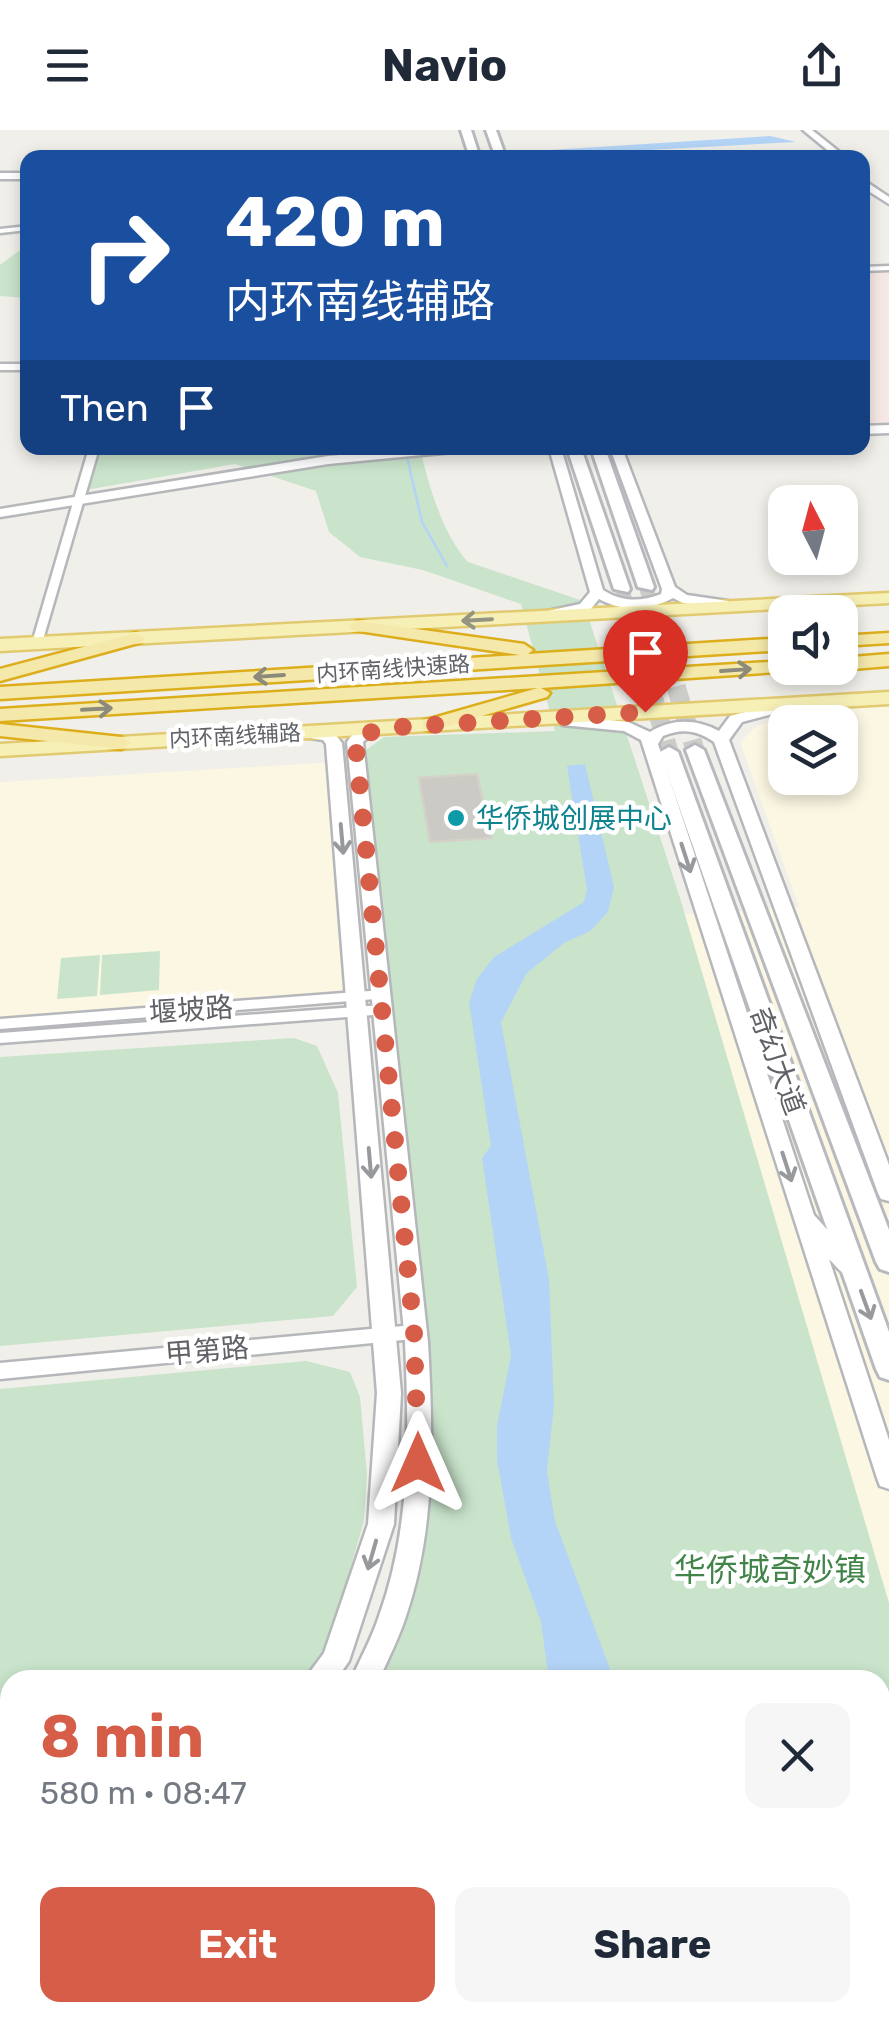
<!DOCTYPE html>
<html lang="en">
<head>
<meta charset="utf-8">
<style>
	body { margin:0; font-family:Rubik,"Noto Sans SC",sans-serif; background:#f6f6f7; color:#1f2937; height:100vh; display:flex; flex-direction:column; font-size:38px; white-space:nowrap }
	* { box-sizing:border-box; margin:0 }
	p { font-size:32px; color:#747a83 }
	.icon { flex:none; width:55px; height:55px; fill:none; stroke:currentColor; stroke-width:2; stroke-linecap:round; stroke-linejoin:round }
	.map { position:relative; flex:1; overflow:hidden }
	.panel { position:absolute; left:0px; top:1540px; width:890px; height:352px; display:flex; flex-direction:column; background:#fff; border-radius:30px 30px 0 0; box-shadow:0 5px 15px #0003 }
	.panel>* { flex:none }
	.banner { position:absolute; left:20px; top:20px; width:850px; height:305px; border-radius:20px; box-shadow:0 5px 15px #0003; background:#1a4fa0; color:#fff; overflow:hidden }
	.needle { width:65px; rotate:354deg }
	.tools { position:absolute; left:768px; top:355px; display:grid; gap:20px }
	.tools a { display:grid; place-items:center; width:90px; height:90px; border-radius:20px; background:#fff; box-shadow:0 5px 15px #0003; font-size:50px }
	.pin { position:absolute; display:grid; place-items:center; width:85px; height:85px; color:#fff; margin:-102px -42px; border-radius:50% 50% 50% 0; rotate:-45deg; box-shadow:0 0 10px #0007 }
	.pin .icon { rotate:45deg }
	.me { position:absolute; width:110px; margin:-55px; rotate:0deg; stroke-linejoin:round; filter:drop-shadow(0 0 8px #0008) }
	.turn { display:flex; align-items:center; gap:35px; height:210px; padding:0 40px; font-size:45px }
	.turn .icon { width:130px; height:130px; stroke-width:2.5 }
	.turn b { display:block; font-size:70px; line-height:85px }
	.then { display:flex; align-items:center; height:95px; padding:0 40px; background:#0003; gap:20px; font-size:38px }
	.round { display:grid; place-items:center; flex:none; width:105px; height:105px; border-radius:20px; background:#f6f6f7 }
	.headline { display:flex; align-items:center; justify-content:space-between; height:170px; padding:0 40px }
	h1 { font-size:60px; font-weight:700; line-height:75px; color:#d65e49 }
	.action { display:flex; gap:20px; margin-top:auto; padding:20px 40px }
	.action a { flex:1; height:115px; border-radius:20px; background:#d65e49; color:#fff; font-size:40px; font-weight:700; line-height:115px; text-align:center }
	.action a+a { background:#f6f6f7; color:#1f2937 }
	header { display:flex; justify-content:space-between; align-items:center; height:130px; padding:0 40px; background:#fff; font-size:45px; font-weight:700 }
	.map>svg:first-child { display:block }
</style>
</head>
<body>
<header><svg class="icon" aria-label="menu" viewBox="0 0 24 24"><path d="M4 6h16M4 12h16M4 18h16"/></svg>Navio<svg class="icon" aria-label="share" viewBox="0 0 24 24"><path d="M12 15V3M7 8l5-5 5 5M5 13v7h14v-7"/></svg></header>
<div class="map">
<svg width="889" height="1892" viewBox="0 0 889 1892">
	<rect width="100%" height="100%" fill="#f0efe9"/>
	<!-- commercial -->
	<g fill="#fbf7e3" fill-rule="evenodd">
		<path d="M889,575V1892H466L470,1882H880V1550L678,785L799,777L740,612L757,596L795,582ZM785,592H840V648H785Z"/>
		<path d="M336,632L356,867L0,894V652Z"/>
	</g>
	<!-- medical -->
	<path fill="#f6e8e5" d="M889,141V293L863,294V142Z"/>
	<!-- green -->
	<g fill="#c9e4cb">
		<path d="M27,115V168L0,166V135Z"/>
		<path d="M94,318H413L421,323C430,359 443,405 468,432L583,471L680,768L889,1473V1892H0V1776L10,1774V1882H880V1550H365L401,1464L417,1333L383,865L390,861L362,623L384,607L555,601L521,474L423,440L360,427L329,402L316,361L235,334L80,361Z"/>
		<path d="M160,821L159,860L100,865L102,825Z"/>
		<path d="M100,825L97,866L57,869L61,828Z"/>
		<path d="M294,908L317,916L338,963L357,1157L333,1186L0,1216V927Z"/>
		<path d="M306,1231L350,1242L360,1267L367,1344L364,1391L325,1526L299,1550H10V1703L0,1705V1259Z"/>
	</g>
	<!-- water -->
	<g fill="#b3d4f6">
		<path d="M770,6L796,12L519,27L114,28L518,22Z"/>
		<path d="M585,634L614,757L608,782L590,801L564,813L527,843L501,892L549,1149L554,1276L547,1341L555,1391L614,1550H549L541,1492L511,1408L497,1330V1296L511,1225L482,1028L491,1016L469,872L477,849L494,827L584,772L587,760L567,636Z"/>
	</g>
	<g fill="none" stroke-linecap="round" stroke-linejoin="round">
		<!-- stream -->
		<g stroke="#b3d4f6" stroke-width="2.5">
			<path d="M220,318H264"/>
			<path d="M407,327L422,392L447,436"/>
		</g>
	</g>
	<!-- building -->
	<path fill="#cbcac5" stroke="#d4d1c8" stroke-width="2.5" d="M477,644L491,708L430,712L419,648Z"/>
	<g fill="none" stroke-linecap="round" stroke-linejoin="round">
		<!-- secondary-tunnel-far1 -->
		<g stroke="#ccccc8" stroke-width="14" stroke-dasharray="14 8" stroke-linecap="butt">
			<path d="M646,457L652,478"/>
			<path d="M622,459L628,478"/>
		</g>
		<!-- secondary-tunnel -->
		<g stroke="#ccccc8" stroke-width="19" stroke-dasharray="19 9" stroke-linecap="butt">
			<path d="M627,476L669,622"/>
			<path d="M652,476L695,620"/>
		</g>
		<!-- minor casing -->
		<g stroke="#b5b7bb" stroke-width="5">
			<g id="minor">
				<path d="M28,96V100L0,103V99Z"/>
				<path d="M889,136V140L862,141V137Z"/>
				<rect x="0" y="234" width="28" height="6"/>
				<path d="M89,318H99L42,513L41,515H33L32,513Z"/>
				<path d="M383,860L388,862L390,865L388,868L0,899V889Z"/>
				<path d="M382,875L387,876L389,880L387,884L0,913V903Z"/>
				<path d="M414,1195L420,1197L423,1202L420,1207L414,1209L0,1249V1233Z"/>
			</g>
		</g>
		<!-- tertiary casing -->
		<g stroke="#b5b7bb" stroke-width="5">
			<g id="tertiary">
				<path d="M803,0H812L847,28H837Z"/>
				<rect x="0" y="43" width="28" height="6"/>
				<path d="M862,49L889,67V74L862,57Z"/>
				<path d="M889,295V303L862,304V296Z"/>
				<path d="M420,318H459L453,322L328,334L0,387V379L328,326Z"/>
				<path d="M549,318H561L603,460C622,472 640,472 661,464L662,459L610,318H622L675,457L687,465L728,471V477L683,473L673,468C648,481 623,482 599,469L590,480L543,488V482L580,474L590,462Z"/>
				<path d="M783,572L788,574V580L742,592L729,610L889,1035V1071L881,1069L878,1063L714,612C697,600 682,598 663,606L658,614L814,1085L863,1139L860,1145C845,1150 839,1139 829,1129L889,1310V1359L880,1356L877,1348L641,610L624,601L562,595L554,590L562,585L628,592L650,602C672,588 697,589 719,601L730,586Z"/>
				<path d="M382,593L390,598C383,606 370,603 363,612L428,1212C433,1303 436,1398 406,1486C399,1508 388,1529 379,1550H351C360,1529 372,1508 379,1486C411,1399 409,1303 405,1212L347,612L355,601Z"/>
				<path d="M304,598L334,603L342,613L401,1263L394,1394L349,1531L336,1550H304L324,1523L368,1394L377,1263L326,614L323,610L298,606L296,603Z"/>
				<path d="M10,1717V1747L0,1749V1719Z"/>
				<path d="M10,1759V1789L0,1791V1761Z"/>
			</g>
		</g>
		<!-- secondary casing -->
		<g stroke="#b7b9be" stroke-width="6">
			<g id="secondary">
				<path d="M461,0H471L480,28H470Z"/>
				<path d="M486,0H496L506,28H496Z"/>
				<path d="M567,318H581L630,459L628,462L614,459Z"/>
				<path d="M591,318H605L654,457L652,460L638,457Z"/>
				<path d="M695,615L704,620L889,1100V1142L880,1139L876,1132L686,620Z"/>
				<path d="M669,617L678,622L889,1202V1250L880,1247L876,1239L660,622Z"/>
			</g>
		</g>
		<!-- primary casing -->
		<g stroke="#e2ca70" stroke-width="5">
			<g id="primary">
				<path d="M889,463V473L0,521V509Z"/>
				<path d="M889,562V574L0,626V614Z"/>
			</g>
		</g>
		<!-- trunk casing -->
		<g stroke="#ddae1c" stroke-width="5">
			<g id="trunk">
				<path d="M358,491L524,514L533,520L528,524L785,508V520L0,569V557L520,525L352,500L349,496Z"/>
				<path d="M136,503L145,508L142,512L0,551V539Z"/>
				<path d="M889,503V513L840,516V506Z"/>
				<path d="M889,524V536L840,540L833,538H840V528Z"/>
				<path d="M785,531V538H794L792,541L541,558L550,563L547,567L430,601L423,599V591L538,558L0,591V579Z"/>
				<path d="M0,594L121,607L131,613L121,619L0,606Z"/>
			</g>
		</g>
		<!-- minor -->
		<use href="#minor" fill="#fff" fill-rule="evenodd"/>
		<!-- tertiary -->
		<use href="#tertiary" fill="#fff" fill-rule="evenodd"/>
		<!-- secondary -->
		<use href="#secondary" fill="#fff" fill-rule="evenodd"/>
		<!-- primary -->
		<use href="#primary" fill="#f6f0b7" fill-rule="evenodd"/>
		<!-- trunk -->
		<use href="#trunk" fill="#f4e9aa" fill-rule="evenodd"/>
	</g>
	<!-- one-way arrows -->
	<defs><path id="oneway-shaft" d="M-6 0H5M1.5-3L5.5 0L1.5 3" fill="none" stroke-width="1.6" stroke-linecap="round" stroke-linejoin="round" transform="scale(2.5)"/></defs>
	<use stroke="#949483" href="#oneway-shaft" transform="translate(477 490) rotate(177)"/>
	<g stroke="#8c8a7b">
		<use href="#oneway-shaft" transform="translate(736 540) rotate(-4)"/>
		<use href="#oneway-shaft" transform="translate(269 546) rotate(176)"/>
		<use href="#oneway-shaft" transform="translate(97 579) rotate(-3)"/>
	</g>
	<g stroke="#98999c">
		<use href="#oneway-shaft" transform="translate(342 709) rotate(85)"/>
		<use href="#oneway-shaft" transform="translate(686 728) rotate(72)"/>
		<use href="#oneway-shaft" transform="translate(370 1033) rotate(85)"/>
		<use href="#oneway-shaft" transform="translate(787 1037) rotate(72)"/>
		<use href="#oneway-shaft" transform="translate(866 1175) rotate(70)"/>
		<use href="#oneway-shaft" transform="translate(372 1425) rotate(106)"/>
	</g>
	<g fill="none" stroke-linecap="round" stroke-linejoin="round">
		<!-- route -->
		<path stroke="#d65e49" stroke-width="18" stroke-dasharray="0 32.4" d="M418,1333L414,1202L355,608L383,598L645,582"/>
	</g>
	<!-- markers -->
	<circle fill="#0f9aa8" stroke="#fff" stroke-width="4" cx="456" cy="688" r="10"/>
	<g text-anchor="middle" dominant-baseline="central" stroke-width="9" stroke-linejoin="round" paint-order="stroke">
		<!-- far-street labels -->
		<g font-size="22" fill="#606267" stroke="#fff">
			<text transform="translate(393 539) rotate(-4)">内环南线快速路</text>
			<text transform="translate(235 606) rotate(-3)">内环南线辅路</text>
		</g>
		<!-- culture labels -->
		<g font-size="28" fill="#0d838f" stroke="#fff" text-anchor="start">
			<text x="476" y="688">华侨城创展中心</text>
		</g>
		<!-- street labels -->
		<g font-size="28" fill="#606267" stroke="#fff">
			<text transform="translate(191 880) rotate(-4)">堰坡路</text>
			<text transform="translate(777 931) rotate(70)">奇幻大道</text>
			<text transform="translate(207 1221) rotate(-5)">甲第路</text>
		</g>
		<!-- near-park labels -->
		<g font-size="32" fill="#418449" stroke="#fff">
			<text x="770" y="1440">华侨城奇妙镇</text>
		</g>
	</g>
</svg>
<div class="tools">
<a><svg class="needle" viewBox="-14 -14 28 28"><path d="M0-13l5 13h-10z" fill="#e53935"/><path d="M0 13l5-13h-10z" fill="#747a83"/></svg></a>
<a><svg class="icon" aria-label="sound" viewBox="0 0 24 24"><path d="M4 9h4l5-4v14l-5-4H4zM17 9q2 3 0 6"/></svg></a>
<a><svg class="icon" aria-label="layers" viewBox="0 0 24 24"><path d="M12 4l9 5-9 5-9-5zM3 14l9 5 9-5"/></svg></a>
</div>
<div class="pin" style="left:645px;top:582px;background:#d93025"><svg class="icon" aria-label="arrive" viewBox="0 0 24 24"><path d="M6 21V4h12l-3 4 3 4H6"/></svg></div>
<svg class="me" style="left:418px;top:1333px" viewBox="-20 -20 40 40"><path d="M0-17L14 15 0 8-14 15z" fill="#d65e49" stroke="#fff" stroke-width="4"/></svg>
<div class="banner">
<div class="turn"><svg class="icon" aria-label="right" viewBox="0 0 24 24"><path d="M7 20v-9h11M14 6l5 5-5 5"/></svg><div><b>420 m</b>内环南线辅路</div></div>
<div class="then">Then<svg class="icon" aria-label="arrive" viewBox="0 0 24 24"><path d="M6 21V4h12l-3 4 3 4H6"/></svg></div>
</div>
<section class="panel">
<div class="headline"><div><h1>8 min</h1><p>580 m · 08:47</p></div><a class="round"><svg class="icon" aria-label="close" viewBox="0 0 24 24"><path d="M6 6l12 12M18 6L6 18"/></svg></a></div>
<div class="action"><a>Exit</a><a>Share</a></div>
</section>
</div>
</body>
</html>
